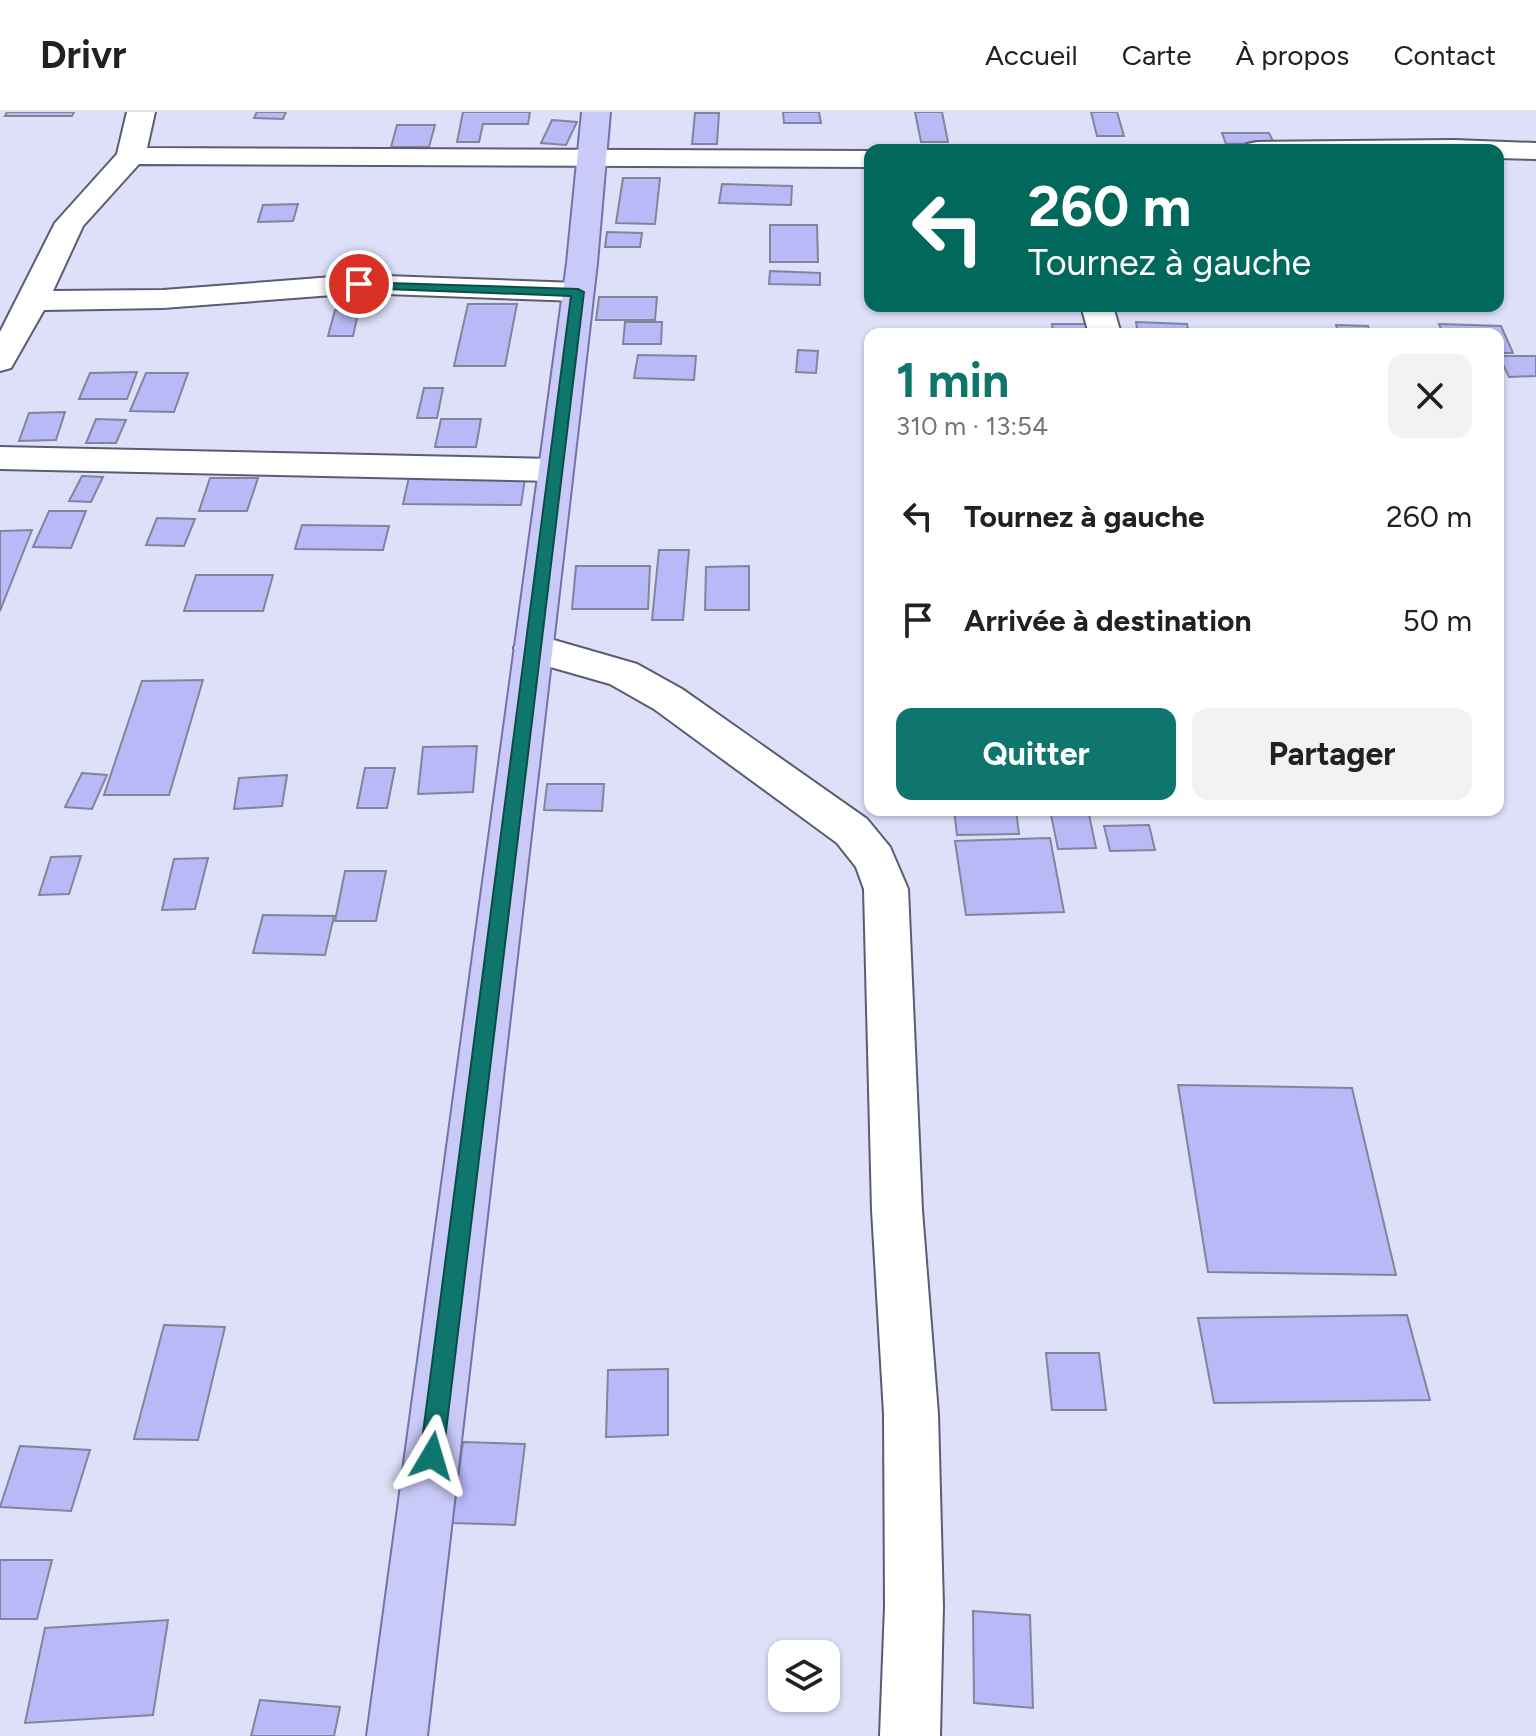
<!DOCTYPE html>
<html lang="fr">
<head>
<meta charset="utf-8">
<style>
	body { margin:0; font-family:Figtree,sans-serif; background:#f2f2f2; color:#202124; height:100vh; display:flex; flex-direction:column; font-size:30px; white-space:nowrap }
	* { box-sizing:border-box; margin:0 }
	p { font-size:26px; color:#757577 }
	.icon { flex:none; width:44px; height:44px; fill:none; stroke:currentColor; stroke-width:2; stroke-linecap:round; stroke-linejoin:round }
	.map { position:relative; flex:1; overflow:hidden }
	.panel { position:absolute; left:864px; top:216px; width:640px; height:488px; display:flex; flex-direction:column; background:#fff; border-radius:16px; box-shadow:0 2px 6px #0004 }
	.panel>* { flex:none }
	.hud { position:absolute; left:864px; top:32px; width:640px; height:168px; border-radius:16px; box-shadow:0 2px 6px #0004; background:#00695c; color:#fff; overflow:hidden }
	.fabs { position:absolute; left:768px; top:1528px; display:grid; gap:16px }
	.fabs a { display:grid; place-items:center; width:72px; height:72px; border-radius:16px; background:#fff; box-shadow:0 2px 6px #0004; font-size:40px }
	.pin { position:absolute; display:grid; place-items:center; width:68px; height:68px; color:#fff; margin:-34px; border:4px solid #fff; border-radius:50%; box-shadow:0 2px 8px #0007 }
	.me { position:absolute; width:88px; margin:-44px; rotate:7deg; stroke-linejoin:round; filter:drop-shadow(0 0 6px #0008) }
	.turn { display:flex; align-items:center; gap:28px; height:168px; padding:0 32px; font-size:36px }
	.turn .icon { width:104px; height:104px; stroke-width:2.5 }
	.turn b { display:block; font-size:56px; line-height:68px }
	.round { display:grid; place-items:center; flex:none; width:84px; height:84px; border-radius:16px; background:#f2f2f2 }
	.headline { display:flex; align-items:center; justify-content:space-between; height:136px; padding:0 32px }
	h1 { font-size:48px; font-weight:700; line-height:60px; color:#0f766e }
	.cta { display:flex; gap:16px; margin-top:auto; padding:16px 32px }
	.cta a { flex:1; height:92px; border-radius:16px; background:#0f766e; color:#fff; font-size:32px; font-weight:700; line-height:92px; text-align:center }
	.cta a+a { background:#f2f2f2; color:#202124 }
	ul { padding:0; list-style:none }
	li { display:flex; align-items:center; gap:24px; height:104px; padding:0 32px }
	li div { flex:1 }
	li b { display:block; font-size:30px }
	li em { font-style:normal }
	header { display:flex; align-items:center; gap:48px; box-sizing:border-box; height:112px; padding:0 40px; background:#fff; border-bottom:2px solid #e0e0e0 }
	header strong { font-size:38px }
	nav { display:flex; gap:44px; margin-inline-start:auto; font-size:28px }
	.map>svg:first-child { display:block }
</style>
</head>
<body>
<header>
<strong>Drivr</strong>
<nav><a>Accueil</a><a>Carte</a><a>À propos</a><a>Contact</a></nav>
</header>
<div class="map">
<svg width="1536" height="1624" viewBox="0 0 1536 1624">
	<rect width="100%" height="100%" fill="#dee0f9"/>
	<!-- building -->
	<g fill="#b8b9f7" stroke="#83849b" stroke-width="2">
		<path d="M7,0H74L72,4H5Z"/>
		<path d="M257,0H286L283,7L254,6Z"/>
		<path d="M463,0H530L528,12H483L479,30H457Z"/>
		<path d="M783,0H819L821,11H784Z"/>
		<path d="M915,0H942L948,30H921Z"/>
		<path d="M1091,0H1117L1124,24H1097Z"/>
		<path d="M695,1H719L717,32H692Z"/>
		<path d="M552,8L577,10L566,33L541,31Z"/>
		<path d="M397,13H435L429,35H391Z"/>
		<path d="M1222,21H1269L1274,31L1226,32Z"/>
		<path d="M623,66H660L655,112L616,111Z"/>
		<path d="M722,72L792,74L791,93L719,91Z"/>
		<path d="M298,92L293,109L258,110L263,93Z"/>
		<path d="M770,113H817L818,150H770Z"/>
		<path d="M607,120L642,121L640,135H605Z"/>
		<path d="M770,159L820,161V173L769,172Z"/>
		<path d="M599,185H657L655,208H596Z"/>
		<path d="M468,192H517L505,254H454Z"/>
		<path d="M359,197L353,224H328L335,198Z"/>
		<path d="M625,210H662L661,232H623Z"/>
		<path d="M1136,210L1187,212L1189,222H1138Z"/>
		<path d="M1052,212H1093L1094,222H1053Z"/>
		<path d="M1439,212L1501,214L1513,241H1498V222H1443Z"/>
		<path d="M1336,213L1368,214L1371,222H1339Z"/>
		<path d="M798,238L818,239L816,261L796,260Z"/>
		<path d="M638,243L696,244L694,268L634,266Z"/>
		<path d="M1499,244H1536V264L1509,265Z"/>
		<path d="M137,260L127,287H79L90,261Z"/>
		<path d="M146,261H188L174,300L130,299Z"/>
		<path d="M424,276H443L437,306H417Z"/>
		<path d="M65,300L56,328L19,329L29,301Z"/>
		<path d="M96,307L126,308L116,331H86Z"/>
		<path d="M441,307H481L476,335H435Z"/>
		<path d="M82,364L103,365L91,390L69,389Z"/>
		<path d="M409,365L525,366L521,393L403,392Z"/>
		<path d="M210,366H258L247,399H199Z"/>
		<path d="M49,399H86L71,436L33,435Z"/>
		<path d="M157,406L195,407L184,434L146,433Z"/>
		<path d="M302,413L389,414L383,438L295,437Z"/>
		<path d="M32,418L0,499V419Z"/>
		<path d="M659,438H689L683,508H652Z"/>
		<path d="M576,454H650L648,497H572Z"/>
		<path d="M749,454V498H705L706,455Z"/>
		<path d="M196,463H273L263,499H184Z"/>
		<path d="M203,568L169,683H104L142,569Z"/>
		<path d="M477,634L473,680L418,682L423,635Z"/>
		<path d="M365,656H395L387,696H357Z"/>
		<path d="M82,661L107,663L92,697L65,695Z"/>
		<path d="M287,663L282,694L234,697L239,666Z"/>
		<path d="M547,672H604L602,699L544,698Z"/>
		<path d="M954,698H1016L1019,722L957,723Z"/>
		<path d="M1050,698H1088L1096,736L1058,737Z"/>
		<path d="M1149,713L1155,738L1110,739L1104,714Z"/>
		<path d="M1050,726L1064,800L966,803L955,729Z"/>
		<path d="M81,744L69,782L39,783L51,745Z"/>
		<path d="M208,746L195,797L162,798L174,747Z"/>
		<path d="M345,759H386L376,809H335Z"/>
		<path d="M263,803L334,804L325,843L253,841Z"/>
		<path d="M1178,973L1352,976L1396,1163L1208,1160Z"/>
		<path d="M1407,1203L1430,1288L1214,1291L1198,1206Z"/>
		<path d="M164,1213L225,1215L198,1328L134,1327Z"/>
		<path d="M1046,1241H1099L1106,1298H1052Z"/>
		<path d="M668,1257V1323L606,1325L608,1258Z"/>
		<path d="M463,1330L525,1332L515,1413L452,1411Z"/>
		<path d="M20,1334L90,1338L71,1399L0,1395Z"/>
		<path d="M0,1448H52L37,1507H0Z"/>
		<path d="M973,1499L1030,1503L1033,1596L974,1591Z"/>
		<path d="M168,1508L153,1603L25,1611L45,1516Z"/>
		<path d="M260,1588L340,1595L334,1624H251Z"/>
	</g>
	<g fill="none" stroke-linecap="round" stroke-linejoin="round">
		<!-- minor casing -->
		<g stroke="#5b5c72" stroke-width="4">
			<g id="minor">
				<path d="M127,0H155L147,36L870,39V55L139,52L83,114L53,179L163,178L359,163L578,171L589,173L593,180L589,187L578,189L359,181L163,196L44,198L11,256L0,259V220L55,111L117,42Z"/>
				<path d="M1454,28L1536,31V47L1498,46V38H1243L1247,32L1257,30Z"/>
				<path d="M1081,194H1113L1121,222H1089Z"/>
				<path d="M0,335L555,347L567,350L572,358L567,366L555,369L0,357Z"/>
				<path d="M533,522L637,552L682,577L867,707L890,735L908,777L922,1098L938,1302L943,1494L940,1624H880L885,1494L884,1302L872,1098L864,777L856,755L837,731L654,597L610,572L519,546L514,536L519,526Z"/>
			</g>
		</g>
		<!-- major casing -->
		<g stroke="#7373a9" stroke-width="4">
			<path id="major" d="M582,0H610L597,151L427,1624H367L567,151Z"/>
		</g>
		<!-- minor -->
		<use href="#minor" fill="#fff" fill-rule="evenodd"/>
		<!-- major -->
		<use href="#major" fill="#c9caf8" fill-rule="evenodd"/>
	</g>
	<!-- route -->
	<path fill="#0f766e" stroke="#0a4d48" stroke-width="2" d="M355,170L578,177L584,180L443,1344L440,1352L432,1356L424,1352L420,1344L571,184L359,176L355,175Z"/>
</svg>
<div class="fabs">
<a><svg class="icon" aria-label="layers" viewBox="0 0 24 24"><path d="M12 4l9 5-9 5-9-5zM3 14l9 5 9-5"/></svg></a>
</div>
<div class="pin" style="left:359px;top:172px;background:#d93025"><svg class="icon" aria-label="arrive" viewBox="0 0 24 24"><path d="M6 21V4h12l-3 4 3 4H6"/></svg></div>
<svg class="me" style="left:432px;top:1344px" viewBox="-20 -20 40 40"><path d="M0-17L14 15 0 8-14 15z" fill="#0f766e" stroke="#fff" stroke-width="4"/></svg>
<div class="hud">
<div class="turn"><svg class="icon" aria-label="left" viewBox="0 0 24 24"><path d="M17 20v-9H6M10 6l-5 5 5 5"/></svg><div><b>260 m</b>Tournez à gauche</div></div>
</div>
<section class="panel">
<div class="headline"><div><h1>1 min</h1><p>310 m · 13:54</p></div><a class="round"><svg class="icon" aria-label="close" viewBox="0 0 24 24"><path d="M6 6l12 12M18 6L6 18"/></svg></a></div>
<ul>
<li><svg class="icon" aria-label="left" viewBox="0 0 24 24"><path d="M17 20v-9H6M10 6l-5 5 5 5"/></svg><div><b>Tournez à gauche</b></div><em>260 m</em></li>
<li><svg class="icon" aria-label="arrive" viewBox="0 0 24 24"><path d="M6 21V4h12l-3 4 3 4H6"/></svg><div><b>Arrivée à destination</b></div><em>50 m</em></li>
</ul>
<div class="cta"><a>Quitter</a><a>Partager</a></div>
</section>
</div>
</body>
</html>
